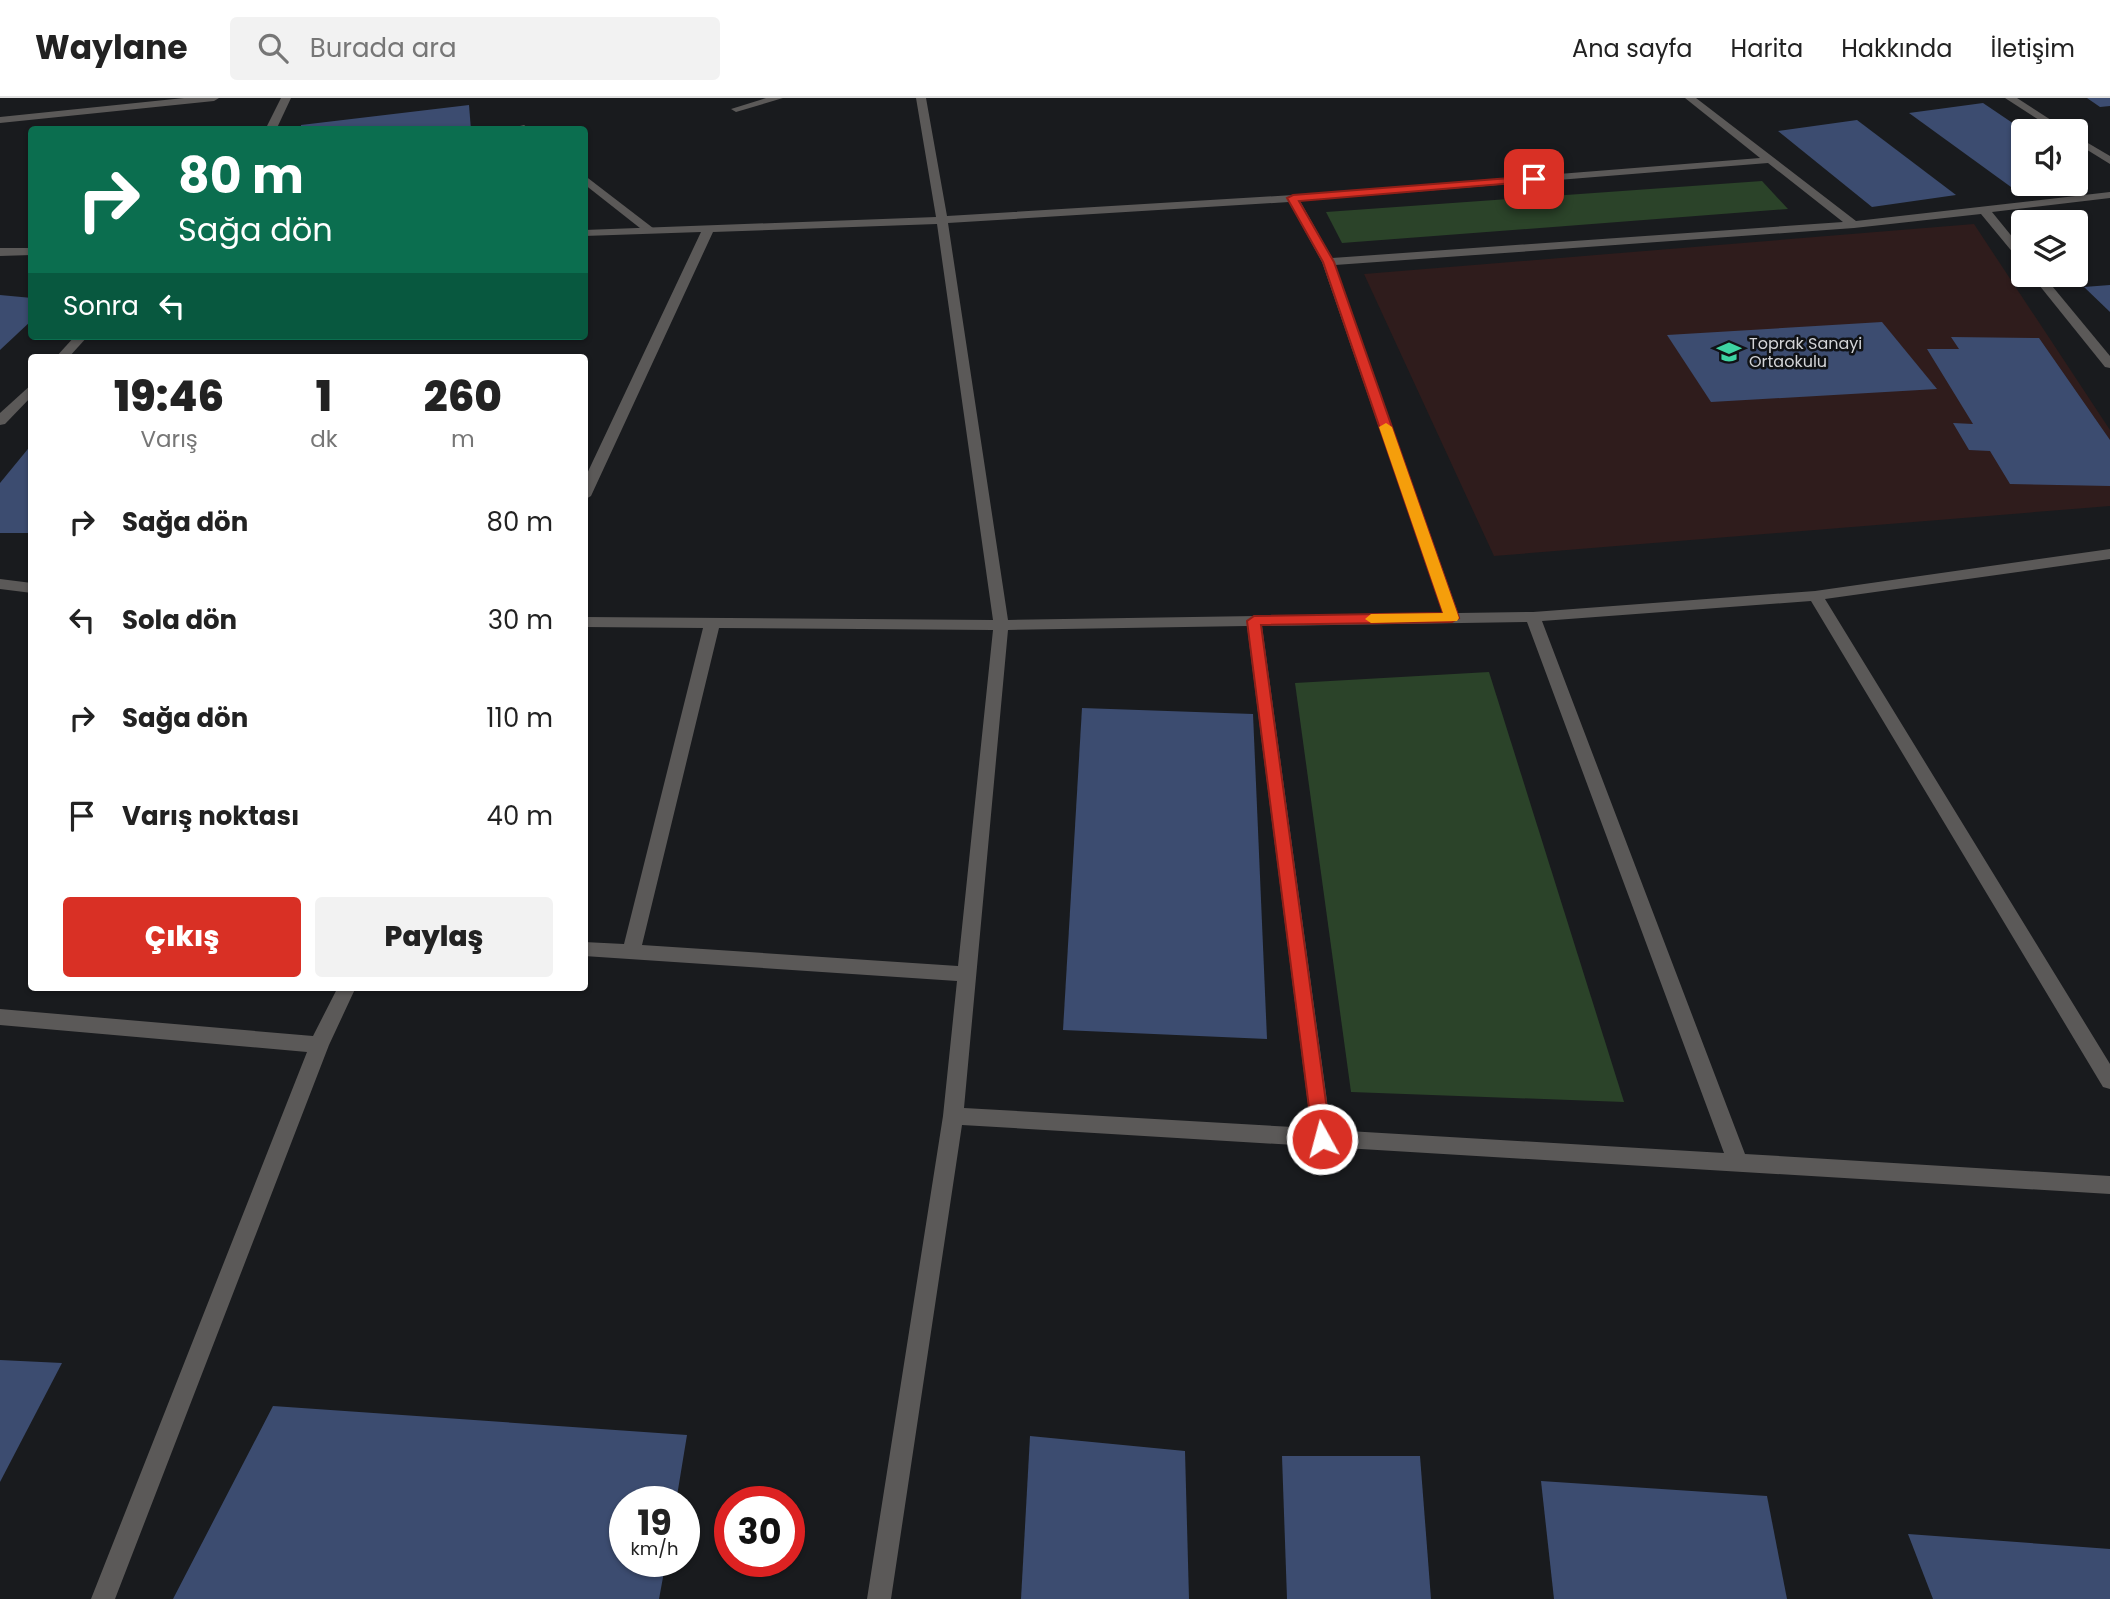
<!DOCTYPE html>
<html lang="tr">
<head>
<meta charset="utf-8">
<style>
	body { margin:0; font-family:Poppins,sans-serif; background:#f2f2f2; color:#222; height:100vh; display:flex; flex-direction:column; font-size:26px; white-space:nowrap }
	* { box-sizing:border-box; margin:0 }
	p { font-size:23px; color:#767676 }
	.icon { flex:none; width:38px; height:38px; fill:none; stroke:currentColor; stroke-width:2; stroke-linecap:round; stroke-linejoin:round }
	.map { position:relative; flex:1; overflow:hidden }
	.drawer { position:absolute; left:28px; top:256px; width:560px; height:637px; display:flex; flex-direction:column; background:#fff; border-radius:7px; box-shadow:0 2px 5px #0004 }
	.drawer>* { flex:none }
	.guide { position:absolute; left:28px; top:28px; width:560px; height:214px; border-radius:7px; box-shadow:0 2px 5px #0004; background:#0b6e4f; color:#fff; overflow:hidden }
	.tools { position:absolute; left:2011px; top:21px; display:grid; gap:14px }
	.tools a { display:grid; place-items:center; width:77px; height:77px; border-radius:7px; background:#fff; box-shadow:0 2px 5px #0004; font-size:35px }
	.speed { position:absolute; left:609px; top:1388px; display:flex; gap:14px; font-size:35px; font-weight:700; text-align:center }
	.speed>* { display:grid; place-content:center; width:91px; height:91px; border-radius:50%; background:#fff; box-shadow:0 2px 5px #0004; line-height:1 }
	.speed small { font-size:18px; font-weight:400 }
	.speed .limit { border:10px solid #d22; background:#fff; color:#111 }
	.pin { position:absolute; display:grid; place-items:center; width:60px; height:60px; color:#fff; margin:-30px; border-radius:14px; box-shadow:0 4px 10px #0006 }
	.me { position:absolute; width:77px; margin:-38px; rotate:353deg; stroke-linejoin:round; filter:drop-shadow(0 0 5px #0008) }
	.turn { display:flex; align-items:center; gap:24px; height:147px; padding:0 35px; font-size:32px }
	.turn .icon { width:91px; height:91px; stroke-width:2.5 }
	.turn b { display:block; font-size:49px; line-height:60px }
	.then { display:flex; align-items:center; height:66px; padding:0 35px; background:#0003; gap:14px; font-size:26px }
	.eta { display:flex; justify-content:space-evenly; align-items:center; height:119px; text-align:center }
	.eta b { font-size:42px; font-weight:800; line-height:49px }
	.cta { display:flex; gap:14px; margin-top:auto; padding:14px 35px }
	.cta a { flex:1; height:80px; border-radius:7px; background:#d93025; color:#fff; font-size:28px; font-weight:800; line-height:80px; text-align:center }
	.cta a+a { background:#f2f2f2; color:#222 }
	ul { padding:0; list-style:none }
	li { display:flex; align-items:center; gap:21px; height:98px; padding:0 35px }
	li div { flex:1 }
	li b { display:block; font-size:26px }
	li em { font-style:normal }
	header { display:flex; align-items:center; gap:42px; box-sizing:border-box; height:98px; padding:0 35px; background:#fff; border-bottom:2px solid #e0e0e0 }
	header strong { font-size:33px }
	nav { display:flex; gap:38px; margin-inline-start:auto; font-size:24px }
	.search { width:490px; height:63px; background:#f2f2f2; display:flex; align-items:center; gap:18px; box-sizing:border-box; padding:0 24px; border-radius:7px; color:#767676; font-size:26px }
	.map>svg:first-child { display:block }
</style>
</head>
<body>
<header>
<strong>Waylane</strong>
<div class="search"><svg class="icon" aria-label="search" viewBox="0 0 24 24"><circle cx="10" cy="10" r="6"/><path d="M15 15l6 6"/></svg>Burada ara</div>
<nav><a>Ana sayfa</a><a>Harita</a><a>Hakkında</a><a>İletişim</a></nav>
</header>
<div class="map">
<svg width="2110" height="1501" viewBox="0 0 2110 1501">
	<rect width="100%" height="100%" fill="#191b1e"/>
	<!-- education -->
	<path fill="#2f1c1c" d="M1974,126L2110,332V408L1494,458L1364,176Z"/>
	<!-- green -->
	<g fill="#2b4329">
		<path d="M1762,83L1788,111L1342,145L1326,114Z"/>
		<path d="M1489,574L1624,1004L1351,994L1295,585Z"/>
	</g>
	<!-- building -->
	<g fill="#3c4c70">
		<path d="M2087,0H2110V8L2100,9Z"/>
		<path d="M1983,5L2023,32V87L2011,89L1909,15Z"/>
		<path d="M469,7L471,32H301V27Z"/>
		<path d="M1857,22L1956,97L1872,109L1778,33Z"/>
		<path d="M2110,187V214L2084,189Z"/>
		<path d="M0,197L32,200V222L0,252Z"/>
		<path d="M1882,224L1937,291L1711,304L1667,237Z"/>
		<path d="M1951,239L2039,240L2110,342V388L2010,386L1990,353L1969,352L1953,325L1973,326L1927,251H1959Z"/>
		<path d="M32,346V435H0V385Z"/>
		<path d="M1082,610L1253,616L1267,941L1063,932Z"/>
		<path d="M0,1262L62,1265L0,1384Z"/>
		<path d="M273,1308L687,1337L676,1404H625V1463H666L659,1501H173Z"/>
		<path d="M1030,1338L1185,1353L1189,1501H1021Z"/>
		<path d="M1282,1358H1420L1431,1501H1287Z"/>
		<path d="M1541,1383L1767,1398L1787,1501H1554Z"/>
		<path d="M1908,1436L2110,1451V1501H1933Z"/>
	</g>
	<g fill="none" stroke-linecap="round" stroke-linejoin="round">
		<!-- service -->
		<g fill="#5b5958" fill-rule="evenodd">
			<path d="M766,0H783L736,14L731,11Z"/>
			<path d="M524,27L531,32H520V28Z"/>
			<path d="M584,77L653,130V134H645L584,86Z"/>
		</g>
		<!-- minor -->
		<g fill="#5b5958" fill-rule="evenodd">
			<path d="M184,0H219L214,3L0,25V19Z"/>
			<path d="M281,0H291L276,32H265Z"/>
			<path d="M916,0H926L947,118L1293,97L1760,60L1685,0H1696L1856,123L2110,94V100L1992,114L2023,152V164L2019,162L1981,116L1854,130L1335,167L1458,515L1533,514L1815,493L2110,451V461L1825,501L2110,966V991L2103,989L1811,503L1542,523L1745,1056L2110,1078V1096L962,1027L891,1501H867L943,1018L957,883L584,858V844L624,846L703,530L584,529V519L993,522L937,126L713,134L591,398L584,402V382L701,134L584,138V132L936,119ZM1768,65L1843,124L1332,160L1300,103ZM1289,104L1322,164L1443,515L1008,522L948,125ZM1527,524L1724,1055L1331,1032L1262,528ZM1247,528L1311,1030L964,1010L1008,532ZM719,530L993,532L958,868L642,847Z"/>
			<path d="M2005,0H2017L2068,33H2056Z"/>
			<path d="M2076,38L2110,58V66L2076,45Z"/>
			<path d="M0,150H32V157L0,158Z"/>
			<path d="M2031,177H2043L2110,258V270L2105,269Z"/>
			<path d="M75,238H88L69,259H56Z"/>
			<path d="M32,286V298L5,326L0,327V315Z"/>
			<path d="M0,481L32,485V495L0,491Z"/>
			<path d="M338,889H356L329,947L115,1501H91L307,954L0,927V911L313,938Z"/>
		</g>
	</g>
	<!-- route -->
	<path fill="#d93025" stroke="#8d1f18" stroke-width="2" d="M1534,78L1539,81L1538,83L1299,103L1334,164L1459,520L1452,524L1261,527L1331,1041L1328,1046L1322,1049L1315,1046L1313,1041L1247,523L1254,518L1443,515L1323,164L1287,100L1293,97Z"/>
	<!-- slow -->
	<path fill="#f59e0b" d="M1386,325L1392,329L1459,520L1457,523L1371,525L1365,521L1371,516L1443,515L1379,329Z"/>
	<!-- icons -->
	<defs>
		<g id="school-bare" transform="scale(1.89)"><path d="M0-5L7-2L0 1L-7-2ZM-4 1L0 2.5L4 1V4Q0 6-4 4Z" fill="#3ed4a3" stroke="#101215" stroke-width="2.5" paint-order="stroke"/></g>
	</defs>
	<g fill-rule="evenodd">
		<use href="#school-bare" x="1729" y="254"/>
	</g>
	<g text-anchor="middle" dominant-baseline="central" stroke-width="5" stroke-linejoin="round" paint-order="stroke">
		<!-- far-poi labels -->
		<g font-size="16" fill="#d3d4d7" stroke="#101215" text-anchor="start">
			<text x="1749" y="245">Toprak Sanayi<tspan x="1749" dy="18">Ortaokulu</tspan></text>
		</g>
	</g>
</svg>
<div class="tools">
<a><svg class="icon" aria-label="sound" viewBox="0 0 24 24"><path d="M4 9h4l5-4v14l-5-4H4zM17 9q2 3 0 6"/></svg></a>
<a><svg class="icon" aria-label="layers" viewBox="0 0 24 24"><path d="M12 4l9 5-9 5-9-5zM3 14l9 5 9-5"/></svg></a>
</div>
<div class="speed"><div>19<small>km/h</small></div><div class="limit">30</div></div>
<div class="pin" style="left:1534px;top:81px;background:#d93025"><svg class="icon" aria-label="arrive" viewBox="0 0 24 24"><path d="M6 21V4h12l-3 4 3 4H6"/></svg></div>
<svg class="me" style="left:1322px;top:1041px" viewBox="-20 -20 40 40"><circle r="17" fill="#d93025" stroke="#fff" stroke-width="3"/><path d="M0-11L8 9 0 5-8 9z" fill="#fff"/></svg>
<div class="guide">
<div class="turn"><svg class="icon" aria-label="right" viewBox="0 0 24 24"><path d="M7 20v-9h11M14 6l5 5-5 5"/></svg><div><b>80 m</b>Sağa dön</div></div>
<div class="then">Sonra<svg class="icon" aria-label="left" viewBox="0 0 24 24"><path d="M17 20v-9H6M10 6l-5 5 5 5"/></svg></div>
</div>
<section class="drawer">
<div class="eta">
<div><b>19:46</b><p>Varış</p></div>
<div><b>1</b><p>dk</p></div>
<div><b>260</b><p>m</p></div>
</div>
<ul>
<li><svg class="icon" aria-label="right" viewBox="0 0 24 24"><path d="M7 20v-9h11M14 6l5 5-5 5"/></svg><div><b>Sağa dön</b></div><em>80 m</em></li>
<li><svg class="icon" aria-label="left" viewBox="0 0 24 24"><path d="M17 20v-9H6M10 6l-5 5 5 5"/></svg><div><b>Sola dön</b></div><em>30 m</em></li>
<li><svg class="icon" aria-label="right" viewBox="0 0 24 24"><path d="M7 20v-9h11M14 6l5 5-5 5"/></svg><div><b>Sağa dön</b></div><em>110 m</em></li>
<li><svg class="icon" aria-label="arrive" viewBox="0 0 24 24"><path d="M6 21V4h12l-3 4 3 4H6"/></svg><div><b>Varış noktası</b></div><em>40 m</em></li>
</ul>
<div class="cta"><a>Çıkış</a><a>Paylaş</a></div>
</section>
</div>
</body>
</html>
